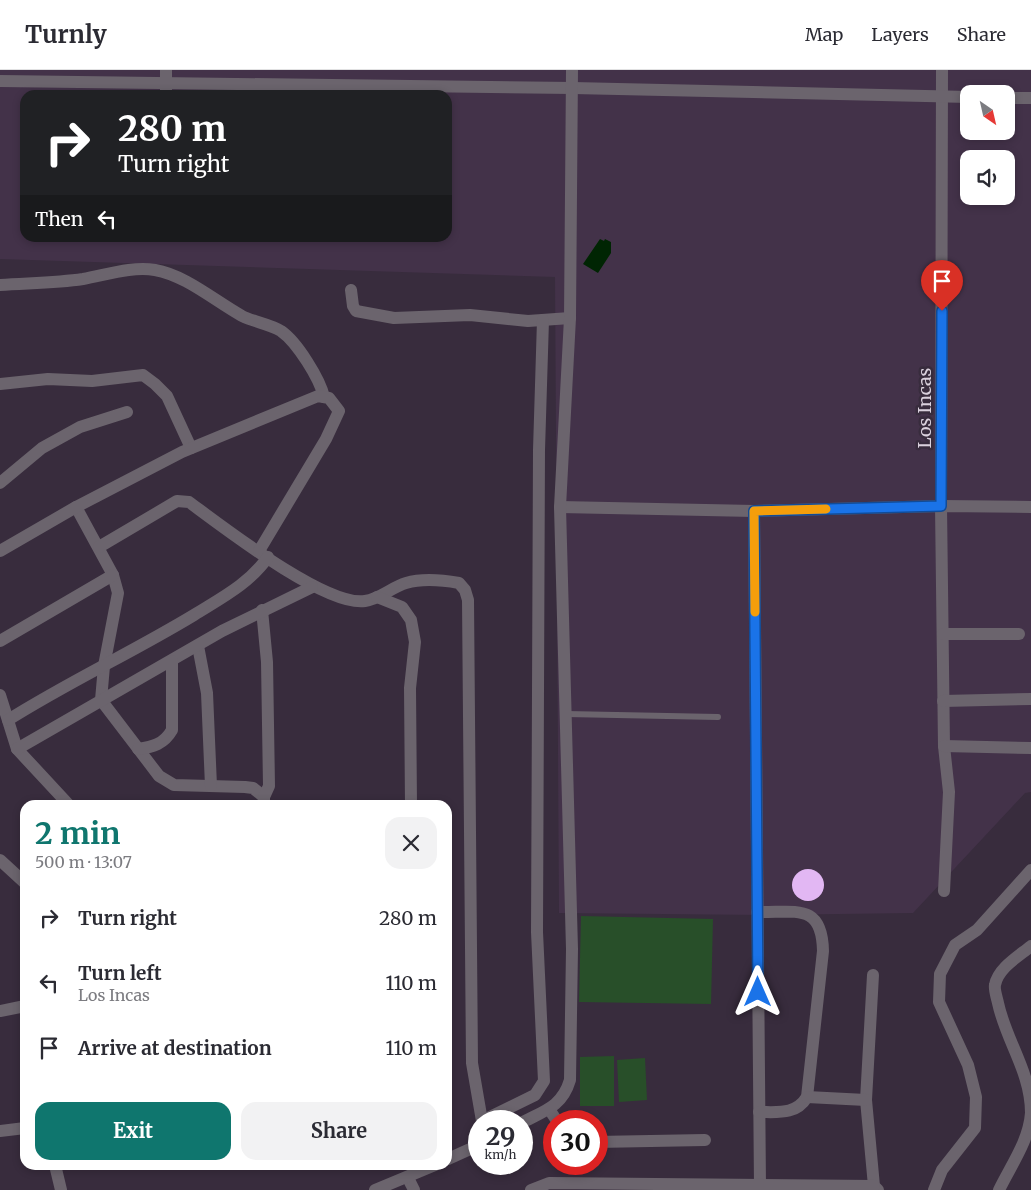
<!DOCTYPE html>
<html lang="en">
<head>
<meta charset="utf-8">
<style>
	body { margin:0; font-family:Merriweather,serif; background:#f2f2f3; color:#2b2b33; height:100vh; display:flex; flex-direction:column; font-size:19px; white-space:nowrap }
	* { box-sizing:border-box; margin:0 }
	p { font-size:16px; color:#7c7c81 }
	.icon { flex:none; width:28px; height:28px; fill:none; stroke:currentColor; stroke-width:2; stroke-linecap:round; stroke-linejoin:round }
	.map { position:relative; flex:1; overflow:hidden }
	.side { position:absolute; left:20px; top:730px; width:432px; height:370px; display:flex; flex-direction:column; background:#fff; border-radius:15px; box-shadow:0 2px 8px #0003 }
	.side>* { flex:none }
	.guide { position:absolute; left:20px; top:20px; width:432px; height:152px; border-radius:15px; box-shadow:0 2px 8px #0003; background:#202124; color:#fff; overflow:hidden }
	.needle { width:32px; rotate:146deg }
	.buttons { position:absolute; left:960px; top:15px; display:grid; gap:10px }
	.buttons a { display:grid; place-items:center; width:55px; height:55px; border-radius:10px; background:#fff; box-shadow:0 2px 8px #0003; font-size:25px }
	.speed { position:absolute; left:468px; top:1040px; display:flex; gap:10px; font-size:25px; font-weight:700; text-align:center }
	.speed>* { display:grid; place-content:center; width:65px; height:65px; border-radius:50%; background:#fff; box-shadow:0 2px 8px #0003; line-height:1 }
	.speed small { font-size:12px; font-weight:400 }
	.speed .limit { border:8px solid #d22; background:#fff; color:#111 }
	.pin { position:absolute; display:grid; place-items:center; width:42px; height:42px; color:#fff; margin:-51px -21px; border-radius:50% 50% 50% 0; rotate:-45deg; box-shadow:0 0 5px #0007 }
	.pin .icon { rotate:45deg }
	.me { position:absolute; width:55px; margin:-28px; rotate:0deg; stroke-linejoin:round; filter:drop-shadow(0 0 4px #0008) }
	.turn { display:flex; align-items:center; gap:18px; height:105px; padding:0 15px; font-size:22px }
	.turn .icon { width:65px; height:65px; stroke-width:2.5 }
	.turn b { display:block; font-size:35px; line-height:42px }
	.then { display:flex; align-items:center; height:48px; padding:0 15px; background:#0003; gap:10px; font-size:19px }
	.round { display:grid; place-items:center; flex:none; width:52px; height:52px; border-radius:15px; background:#f2f2f3 }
	.summary { display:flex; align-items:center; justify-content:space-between; height:85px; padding:0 15px }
	h1 { font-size:30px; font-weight:700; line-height:38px; color:#0f766e }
	.cta { display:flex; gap:10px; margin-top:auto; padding:10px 15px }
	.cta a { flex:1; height:58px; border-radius:15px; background:#0f766e; color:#fff; font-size:20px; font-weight:700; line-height:58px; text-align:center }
	.cta a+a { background:#f2f2f3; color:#2b2b33 }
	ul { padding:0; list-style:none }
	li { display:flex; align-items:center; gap:15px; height:65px; padding:0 15px }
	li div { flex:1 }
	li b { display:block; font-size:19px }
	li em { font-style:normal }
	header { display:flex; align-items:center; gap:30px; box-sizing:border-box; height:70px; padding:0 25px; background:#fff; border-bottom:1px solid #e1e1e2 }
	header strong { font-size:24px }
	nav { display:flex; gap:28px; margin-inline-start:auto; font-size:18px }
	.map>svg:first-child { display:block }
</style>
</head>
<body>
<header>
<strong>Turnly</strong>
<nav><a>Map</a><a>Layers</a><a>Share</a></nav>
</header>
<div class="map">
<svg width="1031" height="1120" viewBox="0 0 1031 1120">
	<rect width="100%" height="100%" fill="#382c3d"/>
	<!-- built -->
	<path fill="#433249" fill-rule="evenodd" d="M0,0H1031V722L1025,723L913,843L767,845L559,843L555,207L0,189ZM969,24H1006V61H969ZM25,25H448V168H25ZM969,89H1006V126H969Z"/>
	<!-- green -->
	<g fill="#284f29">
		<path d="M581,846L713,849L711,934L579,932Z"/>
		<path d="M614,986V1036H580V987Z"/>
		<path d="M645,988L647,1030L619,1032L617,990Z"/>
	</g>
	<!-- water -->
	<path fill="#002503" d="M600,169L604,171L605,169L611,172V183L598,203L583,194Z"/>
	<!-- building -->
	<circle fill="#e2b7f3" cx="808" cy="815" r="16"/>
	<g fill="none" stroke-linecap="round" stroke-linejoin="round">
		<!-- service -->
		<path stroke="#6b646d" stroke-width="6" d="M566,644L718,647"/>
		<!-- minor -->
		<g stroke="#6b646d" stroke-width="12">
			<path d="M942,0L941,436L944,676L949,722L944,821"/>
			<path d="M0,11L573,18L969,27"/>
			<path d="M166,25V0"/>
			<path d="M1006,28H1031"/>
			<path d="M0,215C28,213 56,213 83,209C106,205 132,196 155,200C185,205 215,231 242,246C254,252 270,254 281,261C297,272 320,309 324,327"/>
			<path d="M351,220L353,236L356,241L394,248L470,245L528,251L570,248"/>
			<path d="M0,314L48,309L92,311L143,305L155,314L167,326L191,378"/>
			<path d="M0,413L42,378L80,357L127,342"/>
			<path d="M76,437L113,505L118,523L104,596L101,630L159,706L174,715L245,717L253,718L264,727V735"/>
			<path d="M560,437L754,441L941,436L1031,437"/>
			<path d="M754,441L760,1116"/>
			<path d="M99,477L177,431L189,432C223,457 326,537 365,531C380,529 392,517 406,513C423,508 442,510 459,513L465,520L468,530L472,993L482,1051"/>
			<path d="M0,481L76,437L182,382L318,326L329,328L339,341L326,369L259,481"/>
			<path d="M377,527L402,537L411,550L415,572L410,618L411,735"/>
			<path d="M262,540L267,592L269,716L264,727"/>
			<path d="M943,564H1019"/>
			<path d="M0,571L113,505"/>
			<path d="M198,576L207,623L211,716"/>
			<path d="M0,625L17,679L69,735"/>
			<path d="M943,631L1031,629"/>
			<path d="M8,650C68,612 133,582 194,545C221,528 249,514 268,487"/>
			<path d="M944,676L1031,678"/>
			<path d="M17,679L222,561L312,517"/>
			<path d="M138,679C153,677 164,674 172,660V591"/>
			<path d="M0,790L25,813"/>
			<path d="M757,842C795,843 822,832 823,881L807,1027C796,1045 778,1042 759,1042"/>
			<path d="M873,905L866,1030L874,1116L878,1120"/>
			<path d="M0,941L25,936"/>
			<path d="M807,1027L866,1030"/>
			<path d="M549,1039L557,1051"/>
			<path d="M482,1051L535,1025L544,1011L537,862L539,380L543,250"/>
			<path d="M0,1061L25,1058"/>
			<path d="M596,1072L705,1070"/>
			<path d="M448,1089L479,1075"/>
			<path d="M55,1095L61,1120"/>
			<path d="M408,1108L414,1120"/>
			<path d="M375,1120L435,1095"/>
			<path d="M531,1120L549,1113L874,1116"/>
			<path d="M934,1120L942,1100L975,1058L976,1027L968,995L939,932L940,904L955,875L977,860L1031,800"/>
			<path d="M999,1120C1011,1095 1029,1071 1031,1043C1031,1002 1006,971 998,933C997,928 994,920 995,915C998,898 1019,886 1031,876"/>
		</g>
		<!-- tertiary -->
		<path stroke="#6b646d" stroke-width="12" d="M521,1053C544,1041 562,1037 570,1010L572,879L560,437L570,248L572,0"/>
	</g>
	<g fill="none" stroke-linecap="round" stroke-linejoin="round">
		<!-- route casing -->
		<g stroke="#114b97" stroke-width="12">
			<path id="route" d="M758,922L754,441L941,436L942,241"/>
		</g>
		<!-- route -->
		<use href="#route" stroke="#1a73e8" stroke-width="9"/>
		<!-- slow -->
		<path stroke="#f59e0b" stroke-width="9" d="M755,542L754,441L826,439"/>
	</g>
	<g text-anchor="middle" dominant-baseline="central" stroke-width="5" stroke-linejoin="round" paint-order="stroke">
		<!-- street labels -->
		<g font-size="18" fill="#dad1dd" stroke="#382c3d">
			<text transform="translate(924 338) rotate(-90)">Los Incas</text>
		</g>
	</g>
</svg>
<div class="buttons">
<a><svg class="needle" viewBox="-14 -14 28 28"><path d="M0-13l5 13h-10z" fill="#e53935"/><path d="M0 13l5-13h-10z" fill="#7c7c81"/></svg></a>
<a><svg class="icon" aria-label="sound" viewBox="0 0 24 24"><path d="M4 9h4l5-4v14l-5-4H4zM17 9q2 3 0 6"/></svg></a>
</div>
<div class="speed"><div>29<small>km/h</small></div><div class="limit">30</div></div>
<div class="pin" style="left:942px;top:241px;background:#d93025"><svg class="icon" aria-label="arrive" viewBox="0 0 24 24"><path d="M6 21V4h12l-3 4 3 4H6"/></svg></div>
<svg class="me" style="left:758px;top:922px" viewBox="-20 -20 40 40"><path d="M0-17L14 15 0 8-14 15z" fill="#1a73e8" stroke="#fff" stroke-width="4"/></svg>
<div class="guide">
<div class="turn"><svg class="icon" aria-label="right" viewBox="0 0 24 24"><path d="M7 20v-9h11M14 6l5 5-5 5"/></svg><div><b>280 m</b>Turn right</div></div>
<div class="then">Then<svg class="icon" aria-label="left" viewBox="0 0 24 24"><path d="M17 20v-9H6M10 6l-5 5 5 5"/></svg></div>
</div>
<section class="side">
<div class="summary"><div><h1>2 min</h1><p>500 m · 13:07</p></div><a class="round"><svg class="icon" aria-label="close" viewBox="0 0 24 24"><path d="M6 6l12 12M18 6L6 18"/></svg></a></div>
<ul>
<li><svg class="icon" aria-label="right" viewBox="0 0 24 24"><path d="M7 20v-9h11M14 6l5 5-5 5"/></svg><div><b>Turn right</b></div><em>280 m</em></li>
<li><svg class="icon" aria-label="left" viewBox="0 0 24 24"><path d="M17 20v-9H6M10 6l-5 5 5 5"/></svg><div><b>Turn left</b><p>Los Incas</p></div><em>110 m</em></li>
<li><svg class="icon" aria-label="arrive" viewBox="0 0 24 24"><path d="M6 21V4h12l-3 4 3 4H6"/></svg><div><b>Arrive at destination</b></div><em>110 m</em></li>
</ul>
<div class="cta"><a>Exit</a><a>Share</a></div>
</section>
</div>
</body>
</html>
